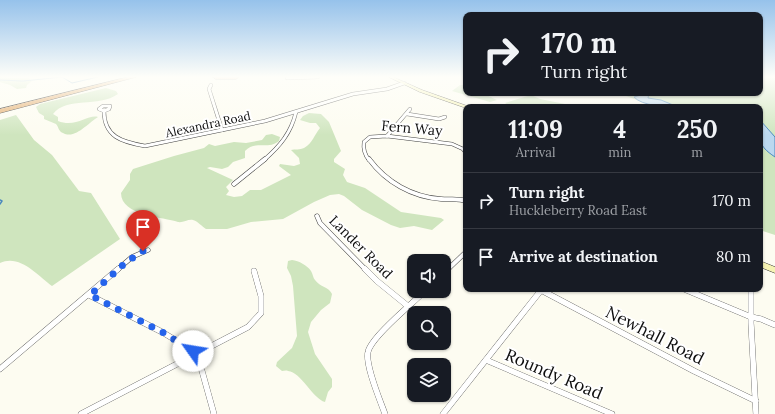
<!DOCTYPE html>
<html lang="en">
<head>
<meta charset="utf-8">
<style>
	body { margin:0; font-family:Lora,serif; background:#242831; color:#f1f3f6; height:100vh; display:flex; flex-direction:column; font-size:15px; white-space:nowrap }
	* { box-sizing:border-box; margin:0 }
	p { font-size:13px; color:#9ea1a6 }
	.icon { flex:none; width:22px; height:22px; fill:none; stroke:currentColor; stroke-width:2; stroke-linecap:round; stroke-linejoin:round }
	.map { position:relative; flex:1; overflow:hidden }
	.sheet { position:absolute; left:463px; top:104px; width:300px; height:188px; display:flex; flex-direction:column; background:#171b24; border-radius:8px; box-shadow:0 1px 3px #0004 }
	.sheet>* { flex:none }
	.hud { position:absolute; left:463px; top:12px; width:300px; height:84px; border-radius:8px; box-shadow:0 1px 3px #0004; background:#171b24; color:#f1f3f6; overflow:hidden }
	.buttons { position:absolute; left:407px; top:254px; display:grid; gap:8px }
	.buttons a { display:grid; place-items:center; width:44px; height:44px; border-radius:8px; background:#171b24; box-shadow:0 1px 3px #0004; font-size:20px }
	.pin { position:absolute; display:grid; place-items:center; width:34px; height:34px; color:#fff; margin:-41px -17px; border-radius:50% 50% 50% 0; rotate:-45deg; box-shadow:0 0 4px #0007 }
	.pin .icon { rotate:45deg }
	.me { position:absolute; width:44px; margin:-22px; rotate:302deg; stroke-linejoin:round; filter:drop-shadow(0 0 3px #0008) }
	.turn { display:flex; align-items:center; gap:14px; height:84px; padding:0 12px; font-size:18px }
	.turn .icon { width:52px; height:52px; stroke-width:2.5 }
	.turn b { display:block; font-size:28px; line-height:34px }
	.eta { display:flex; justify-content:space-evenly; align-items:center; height:68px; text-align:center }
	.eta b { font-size:24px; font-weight:700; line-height:28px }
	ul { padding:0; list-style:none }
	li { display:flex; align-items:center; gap:12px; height:56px; padding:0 12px; border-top:1px solid #363941 }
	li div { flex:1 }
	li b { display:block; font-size:15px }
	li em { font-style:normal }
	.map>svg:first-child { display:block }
</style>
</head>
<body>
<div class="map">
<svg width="775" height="414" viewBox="0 0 775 414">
	<rect width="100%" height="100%" fill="#fdfcf1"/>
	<!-- green -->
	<g fill="#cfe5be">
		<path d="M0,77C10,77 19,79 28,78L32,81L27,85L26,88L17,89L10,85L0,82Z"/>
		<path d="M760,77H775V235L760,230V107H656L626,96L629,93H760Z"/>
		<path d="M460,85H466V93H482L497,100L490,102L452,91Z"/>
		<path d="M106,88L116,91L118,94C98,108 67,96 53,114L58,117V121C76,128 88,114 98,117C89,122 75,140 63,133C58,131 59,127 56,124C52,122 48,121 44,119V116L39,113L36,107L40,104Z"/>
		<path d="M531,95L540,99L580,107H511L505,103Z"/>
		<path d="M309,113L321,114L329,122L341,151L334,159V162L345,169L343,175L347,182L365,188L401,212L441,218L444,220L432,230L414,226L400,228L391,225L362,210L344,196L339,194L330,195L314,202L283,219L251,222L227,229H206C201,226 199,222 193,220C188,219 183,223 178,222C164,217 121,216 121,193L130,180V174L133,169L174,156L204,148L209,144L215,146L234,142L246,143L262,140L266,135L272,134L280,137L279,141C269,150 255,140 245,151V158L233,162L228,167L222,169L210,167L207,168L233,180L226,187L229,191L226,195L234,197L242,196L250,190H261L291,175L279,166L280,164L294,166L300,164L299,158L291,150C295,149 300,150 304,148C313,143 314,135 320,128L316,123H310L300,120L303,116Z"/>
		<path d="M16,115L34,140L52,155L79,191L91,193L120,239L52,286C37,275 20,254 0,263V120Z"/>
		<path d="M292,260C299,261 307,265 311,271C313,274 313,278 315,280C320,287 329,287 332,294L330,303L321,310L311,322L308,332L315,354L332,379V387L328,392L325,402C313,399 301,372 288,371C286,370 284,371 282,371L276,366L277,362L292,348L297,336L293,286L291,276L287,268L288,261Z"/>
	</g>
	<!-- water -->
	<g fill="#bbd8ef" stroke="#4a88be">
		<path d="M641,93H649L648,98L661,100L678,107C666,107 642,106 634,97L641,95Z"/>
		<path d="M760,120L775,137V157C757,145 760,140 760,120Z"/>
	</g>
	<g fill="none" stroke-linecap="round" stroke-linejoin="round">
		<!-- stream-far1 -->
		<path stroke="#4a88be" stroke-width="1" d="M0,80L23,81L62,77L72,83L98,77"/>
		<!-- stream -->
		<path stroke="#4a88be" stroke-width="1.5" d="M0,200L2,201L0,204"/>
		<!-- minor-far2 casing -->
		<g stroke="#414141" stroke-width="4">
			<g id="minor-far2">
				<path d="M287,78L318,77"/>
				<path d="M211,85L209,89L222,130"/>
				<path d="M103,106H110L109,109L104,111L99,109Z"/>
				<path d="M104,111C104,137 122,142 145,146L265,121L353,94L387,89L404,83"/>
				<path d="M407,114L439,119L445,117"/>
				<path d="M387,136L410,109"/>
				<path d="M264,160C280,146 291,133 296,112"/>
				<path d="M369,160C365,155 363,149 364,142L370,137L387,136L452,144L463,149L466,153"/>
			</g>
		</g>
		<!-- minor-far1 casing -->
		<g stroke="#414141" stroke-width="5">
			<g id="minor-far1">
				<path d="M369,159C386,182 412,197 441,199C450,200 458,198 466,201"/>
				<path d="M234,184L265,159"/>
				<path d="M317,216L320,223L366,270"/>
				<path d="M117,270L132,257L148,250"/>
				<path d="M447,270L466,252"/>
			</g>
		</g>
		<!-- minor casing -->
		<g stroke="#414141" stroke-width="6">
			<g id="minor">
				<path d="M365,269L377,281L409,307"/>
				<path d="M444,273L448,269"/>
				<path d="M684,289L751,317L761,319L775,325"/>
				<path d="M751,289V323L756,414"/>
				<path d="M541,290L694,371L756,401"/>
				<path d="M89,295L162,332L197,353L214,414"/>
				<path d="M486,360L612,414"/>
				<path d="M0,369L118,269"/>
				<path d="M81,414L248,327L261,313V296L254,271"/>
				<path d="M385,414C380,400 365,365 368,352C371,337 413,303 425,291"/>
				<path d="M443,414L542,289"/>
			</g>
		</g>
		<!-- secondary casing -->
		<g stroke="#303030" stroke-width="1">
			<g id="secondary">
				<path d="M389,77H393L422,90L470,107H466V108L420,92Z"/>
				<path d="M760,261L775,267V273L760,267Z"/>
			</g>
		</g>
		<!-- motorway casing -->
		<g stroke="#1f1f1f" stroke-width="1">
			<g id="motorway">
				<path d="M128,77H136L0,113V109Z"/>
				<path d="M213,77H239L236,79H216Z"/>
			</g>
		</g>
		<!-- minor-far2 -->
		<use href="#minor-far2" stroke="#fff" stroke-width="3"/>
		<!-- minor-far1 -->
		<use href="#minor-far1" stroke="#fff" stroke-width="4"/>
		<!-- minor -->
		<use href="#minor" stroke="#fff" stroke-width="5.5"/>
		<!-- secondary -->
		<use href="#secondary" fill="#f6f3b3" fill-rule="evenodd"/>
		<!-- motorway -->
		<use href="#motorway" fill="#e4aa68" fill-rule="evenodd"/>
	</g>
	<!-- sky -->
	<linearGradient id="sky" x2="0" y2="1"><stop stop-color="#96c2eb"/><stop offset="0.57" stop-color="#fefef9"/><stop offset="1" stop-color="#fefef9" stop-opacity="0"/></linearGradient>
	<rect width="775" height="135" fill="url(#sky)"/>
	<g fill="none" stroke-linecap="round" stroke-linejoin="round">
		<!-- route -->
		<path stroke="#2563eb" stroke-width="7" stroke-dasharray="0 12.6" d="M143,251L125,263L90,295L162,332L193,351"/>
	</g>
	<g text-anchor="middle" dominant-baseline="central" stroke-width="4" stroke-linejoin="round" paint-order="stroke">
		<!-- far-street labels -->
		<g font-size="12" fill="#0e0e0e" stroke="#fff">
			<text transform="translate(208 124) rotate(-12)">Alexandra Road</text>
		</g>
		<!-- street labels -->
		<g font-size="14" fill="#0e0e0e" stroke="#fff">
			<text transform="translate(412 128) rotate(5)">Fern Way</text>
			<text transform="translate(361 247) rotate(45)">Lander Road</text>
		</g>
		<!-- near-street labels -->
		<g font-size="17" fill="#0e0e0e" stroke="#fff">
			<text transform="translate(655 335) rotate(27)">Newhall Road</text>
			<text transform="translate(554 374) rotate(23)">Roundy Road</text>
		</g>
	</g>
</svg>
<div class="buttons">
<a><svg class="icon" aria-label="sound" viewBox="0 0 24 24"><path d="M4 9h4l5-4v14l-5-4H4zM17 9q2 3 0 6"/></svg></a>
<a><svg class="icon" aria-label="search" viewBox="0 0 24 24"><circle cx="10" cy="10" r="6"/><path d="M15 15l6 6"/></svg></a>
<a><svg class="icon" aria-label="layers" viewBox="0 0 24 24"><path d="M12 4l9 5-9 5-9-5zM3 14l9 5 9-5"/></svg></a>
</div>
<div class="pin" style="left:143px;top:251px;background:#d93025"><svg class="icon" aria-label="arrive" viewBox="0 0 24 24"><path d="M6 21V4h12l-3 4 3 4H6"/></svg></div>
<svg class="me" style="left:193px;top:351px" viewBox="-20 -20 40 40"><circle r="19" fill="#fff"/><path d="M0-13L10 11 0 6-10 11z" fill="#2563eb"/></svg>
<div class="hud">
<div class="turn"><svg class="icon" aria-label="right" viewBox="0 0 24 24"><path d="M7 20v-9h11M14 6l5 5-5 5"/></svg><div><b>170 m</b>Turn right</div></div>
</div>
<section class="sheet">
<div class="eta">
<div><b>11:09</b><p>Arrival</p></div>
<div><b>4</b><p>min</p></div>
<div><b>250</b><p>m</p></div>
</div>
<ul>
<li><svg class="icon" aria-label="right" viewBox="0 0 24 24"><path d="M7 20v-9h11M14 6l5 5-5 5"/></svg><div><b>Turn right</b><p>Huckleberry Road East</p></div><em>170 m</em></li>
<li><svg class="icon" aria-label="arrive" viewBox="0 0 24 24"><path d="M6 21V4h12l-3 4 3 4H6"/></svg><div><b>Arrive at destination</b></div><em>80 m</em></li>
</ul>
</section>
</div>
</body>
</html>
